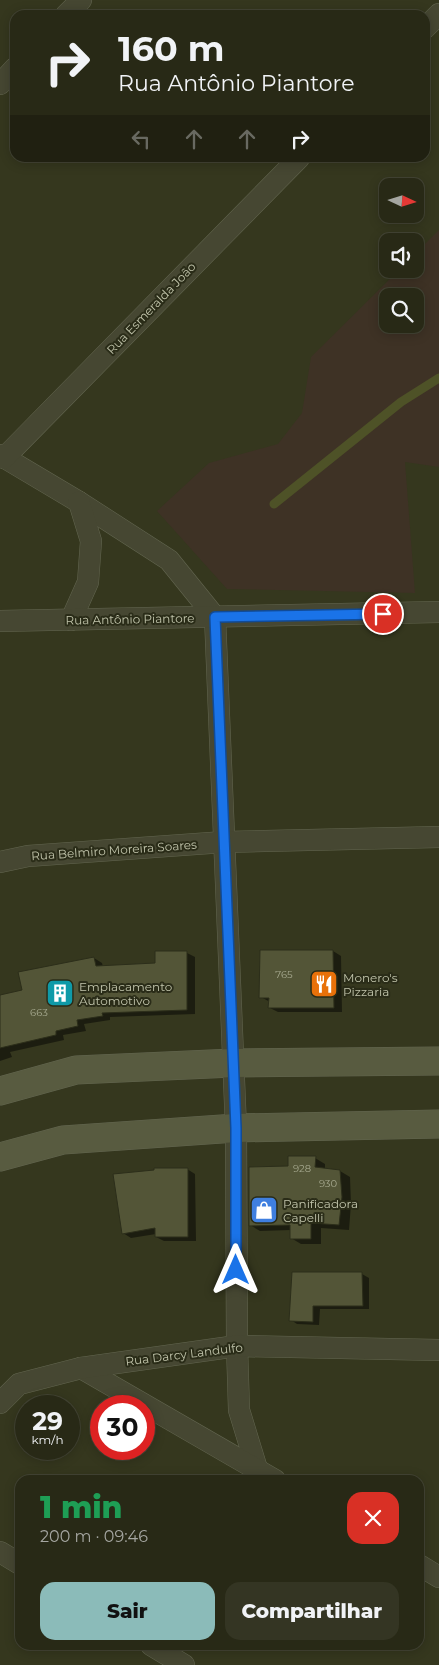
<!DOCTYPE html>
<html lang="pt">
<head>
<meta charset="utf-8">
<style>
	body { margin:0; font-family:Montserrat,sans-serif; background:#343523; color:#f1f3f6; height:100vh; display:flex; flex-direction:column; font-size:19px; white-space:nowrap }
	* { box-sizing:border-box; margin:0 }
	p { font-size:16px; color:#a5a6a1 }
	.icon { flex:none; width:28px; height:28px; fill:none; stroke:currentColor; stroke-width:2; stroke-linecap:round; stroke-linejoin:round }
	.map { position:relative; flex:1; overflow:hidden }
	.sheet { position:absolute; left:15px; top:1475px; width:409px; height:175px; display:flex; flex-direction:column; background:#282916; border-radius:15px; box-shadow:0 2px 12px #0003,0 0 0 1px #444535 }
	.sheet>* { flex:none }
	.banner { position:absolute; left:10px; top:10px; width:420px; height:152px; border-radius:15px; box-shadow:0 2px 12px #0003,0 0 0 1px #444535; background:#282916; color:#f1f3f6; overflow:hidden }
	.needle { width:32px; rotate:94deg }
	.controls { position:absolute; left:379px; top:178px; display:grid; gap:10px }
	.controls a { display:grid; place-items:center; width:45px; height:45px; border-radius:10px; background:#282916; box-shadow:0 2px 12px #0003,0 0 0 1px #444535; font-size:25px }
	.speed { position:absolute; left:15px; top:1395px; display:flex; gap:10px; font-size:25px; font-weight:700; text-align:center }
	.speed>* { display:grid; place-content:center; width:65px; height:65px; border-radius:50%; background:#282916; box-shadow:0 2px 12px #0003,0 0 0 1px #444535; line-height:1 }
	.speed small { font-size:12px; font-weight:400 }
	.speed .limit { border:8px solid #d22; background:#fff; color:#111 }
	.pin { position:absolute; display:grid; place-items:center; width:42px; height:42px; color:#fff; margin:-21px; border:2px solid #fff; border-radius:50%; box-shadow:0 1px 5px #0007 }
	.me { position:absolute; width:55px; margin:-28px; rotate:0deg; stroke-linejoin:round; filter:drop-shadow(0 0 4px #0008) }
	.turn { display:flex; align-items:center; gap:18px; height:105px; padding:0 25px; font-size:22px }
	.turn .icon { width:65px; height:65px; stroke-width:2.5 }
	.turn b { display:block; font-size:35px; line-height:42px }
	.lanes { display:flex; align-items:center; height:48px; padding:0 25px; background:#0003; justify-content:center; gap:25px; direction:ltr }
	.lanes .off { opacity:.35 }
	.round { display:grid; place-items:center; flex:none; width:52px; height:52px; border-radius:15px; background:#343523 }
	.head { display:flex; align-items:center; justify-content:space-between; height:85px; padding:0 25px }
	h1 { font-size:30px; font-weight:800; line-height:38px; color:#1e9e55 }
	.action { display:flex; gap:10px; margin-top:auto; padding:10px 25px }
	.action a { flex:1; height:58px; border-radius:15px; background:#8bbbb9; color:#111; font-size:20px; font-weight:800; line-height:58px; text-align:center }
	.action a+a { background:#343523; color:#f1f3f6 }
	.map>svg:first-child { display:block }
</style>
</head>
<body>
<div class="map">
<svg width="439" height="1665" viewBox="0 0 439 1665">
	<rect width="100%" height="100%" fill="#35371e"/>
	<!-- green -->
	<path fill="#3e3225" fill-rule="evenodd" d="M439,230V467L405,462L415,593L227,589L157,511L209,463L278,444L302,413L311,357L400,269H415V254ZM388,296H415V324H388Z"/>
	<!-- shadow -->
	<g fill="#0007">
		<path d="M333,951L341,956L342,1012H278L270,1008V1002L261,997Z"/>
		<path d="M187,953L195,957V1014L110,1017V1020L84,1024L86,1031L63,1035L64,1040L10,1052L12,1057L0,1061V996L23,991L94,958L102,963L103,967L156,965Z"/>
		<path d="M315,1158L325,1164V1170L340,1171L350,1177L351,1204L349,1230L321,1228V1244H301L291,1238V1230L260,1231L250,1225L289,1167Z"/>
		<path d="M187,1169L195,1174L196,1241H164L156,1237V1234L131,1238L123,1233Z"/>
		<path d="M362,1274L369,1278V1309H320L319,1325L297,1324L291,1320Z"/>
	</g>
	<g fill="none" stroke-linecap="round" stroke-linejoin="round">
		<!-- stream -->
		<path stroke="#4e5227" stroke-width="9" d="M274,504L401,402L439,378"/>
	</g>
	<!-- building -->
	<g fill="#535537" stroke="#2c2e1a">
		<path d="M260,950H333L334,1008H268L269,998H259Z"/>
		<path d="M155,951H187V1010L102,1013L103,1016L77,1020L78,1026L56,1031V1035L0,1048V995L22,990L18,972L94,957L96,966L155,963Z"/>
		<path d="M288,1156H316L315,1167L340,1170L342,1197L339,1225L311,1223V1239H290V1225L249,1226V1167L288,1166Z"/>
		<path d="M154,1168H188V1237H155V1228L122,1234L113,1174L154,1170Z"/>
		<path d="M292,1272H362L363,1306H313V1322L289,1321Z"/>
	</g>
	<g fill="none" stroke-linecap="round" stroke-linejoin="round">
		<!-- minor casing -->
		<g stroke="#636650" stroke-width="22">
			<g id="minor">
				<path d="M66,15L81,0"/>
				<path d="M425,28L439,14"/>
				<path d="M0,84L15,68"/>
				<path d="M0,455L79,502L169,560L215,617L236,1128L237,1346L239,1410L257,1469"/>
				<path d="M4,458L299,158"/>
				<path d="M71,620L88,582L91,541L79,502"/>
				<path d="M0,621L439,612"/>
				<path d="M0,862L28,856L224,842L439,837"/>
				<path d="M81,1368L275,1480"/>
				<path d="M0,1403L19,1384L81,1368L237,1346L439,1350"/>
				<path d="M0,1552L20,1564"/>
				<path d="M419,1565L439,1577"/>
				<path d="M151,1645L184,1665"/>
			</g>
		</g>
		<!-- secondary casing -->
		<g stroke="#636650" stroke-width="29">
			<g id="secondary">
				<path d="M0,1091L76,1070L233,1063L439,1061"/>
				<path d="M0,1157L63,1140L236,1128L439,1124"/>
			</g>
		</g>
		<!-- minor -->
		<use href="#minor" stroke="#464732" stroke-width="21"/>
		<!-- secondary -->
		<use href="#secondary" stroke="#585b40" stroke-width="28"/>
	</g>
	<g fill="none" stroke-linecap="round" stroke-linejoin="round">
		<!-- route casing -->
		<g stroke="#114b97" stroke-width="12">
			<path id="route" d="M236,1270V1128L215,617L383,614"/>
		</g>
		<!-- route -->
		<use href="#route" stroke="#1a73e8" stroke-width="9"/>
	</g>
	<!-- icons -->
	<defs>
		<g id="restaurant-square" transform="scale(1.4375)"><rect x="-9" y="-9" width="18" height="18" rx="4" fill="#e8710a" stroke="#2a2c18"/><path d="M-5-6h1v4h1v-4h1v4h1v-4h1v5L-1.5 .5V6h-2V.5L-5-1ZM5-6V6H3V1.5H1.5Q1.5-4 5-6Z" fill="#fff"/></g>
		<g id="building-square" transform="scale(1.4375)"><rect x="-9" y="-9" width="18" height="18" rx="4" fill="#0f9aa8" stroke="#2a2c18"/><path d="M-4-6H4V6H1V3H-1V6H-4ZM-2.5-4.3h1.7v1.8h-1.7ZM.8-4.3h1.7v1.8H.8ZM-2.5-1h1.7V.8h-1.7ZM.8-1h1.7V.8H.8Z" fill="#fff"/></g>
		<g id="shop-square" transform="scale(1.4375)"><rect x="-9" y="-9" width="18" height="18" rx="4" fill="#3f7fe0" stroke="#2a2c18"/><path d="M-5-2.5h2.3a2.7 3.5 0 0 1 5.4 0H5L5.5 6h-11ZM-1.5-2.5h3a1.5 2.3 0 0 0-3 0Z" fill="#fff"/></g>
	</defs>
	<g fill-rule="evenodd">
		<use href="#restaurant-square" x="324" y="984"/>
		<use href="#building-square" x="60" y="993"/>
		<use href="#shop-square" x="264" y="1210"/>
	</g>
	<g text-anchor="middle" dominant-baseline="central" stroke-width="4" stroke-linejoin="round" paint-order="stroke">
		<!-- number labels -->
		<g font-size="10" fill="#a6a98f">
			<text x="284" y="974">765</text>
			<text x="39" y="1012">663</text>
			<text x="302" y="1168">928</text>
			<text x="328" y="1183">930</text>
		</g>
		<!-- street labels -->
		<g font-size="12" fill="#c2c5ac" stroke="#2a2c18">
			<text transform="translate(151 308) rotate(-46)">Rua Esmeralda João</text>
			<text transform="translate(130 619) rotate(-1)">Rua Antônio Piantore</text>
			<text transform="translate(114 850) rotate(-4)">Rua Belmiro Moreira Soares</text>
			<text transform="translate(184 1354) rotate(-7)">Rua Darcy Landulfo</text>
		</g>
		<!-- poi labels -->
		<g font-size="12" fill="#c2c5ac" stroke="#2a2c18" text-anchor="start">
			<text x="343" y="977">Monero's<tspan x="343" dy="14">Pizzaria</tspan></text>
			<text x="79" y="986">Emplacamento<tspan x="79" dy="14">Automotivo</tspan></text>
			<text x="283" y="1203">Panificadora<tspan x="283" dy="14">Capelli</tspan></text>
		</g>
	</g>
</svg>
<div class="controls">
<a><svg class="needle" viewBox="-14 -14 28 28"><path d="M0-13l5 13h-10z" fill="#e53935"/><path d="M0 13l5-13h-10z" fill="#a5a6a1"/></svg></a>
<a><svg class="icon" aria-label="sound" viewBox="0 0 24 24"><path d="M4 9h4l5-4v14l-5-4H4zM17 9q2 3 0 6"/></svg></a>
<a><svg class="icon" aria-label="search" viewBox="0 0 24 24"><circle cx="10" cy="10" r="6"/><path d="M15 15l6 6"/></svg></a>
</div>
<div class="speed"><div>29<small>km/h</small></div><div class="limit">30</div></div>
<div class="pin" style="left:383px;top:614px;background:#d93025"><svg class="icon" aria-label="arrive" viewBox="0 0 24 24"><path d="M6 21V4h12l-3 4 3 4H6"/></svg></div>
<svg class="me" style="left:236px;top:1270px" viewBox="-20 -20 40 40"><path d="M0-17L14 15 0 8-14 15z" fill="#1a73e8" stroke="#fff" stroke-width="4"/></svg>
<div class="banner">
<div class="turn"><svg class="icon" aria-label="right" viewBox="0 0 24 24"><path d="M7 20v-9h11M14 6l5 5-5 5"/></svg><div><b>160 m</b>Rua Antônio Piantore</div></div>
<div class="lanes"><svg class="icon off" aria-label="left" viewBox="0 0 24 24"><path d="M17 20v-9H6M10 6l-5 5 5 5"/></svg><svg class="icon off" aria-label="ahead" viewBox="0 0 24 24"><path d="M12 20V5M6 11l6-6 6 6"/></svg><svg class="icon off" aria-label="ahead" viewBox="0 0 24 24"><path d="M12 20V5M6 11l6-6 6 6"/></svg><svg class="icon" aria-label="right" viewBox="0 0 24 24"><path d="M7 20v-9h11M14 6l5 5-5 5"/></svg></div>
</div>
<section class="sheet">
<div class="head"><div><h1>1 min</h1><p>200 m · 09:46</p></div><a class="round" style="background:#d93025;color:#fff"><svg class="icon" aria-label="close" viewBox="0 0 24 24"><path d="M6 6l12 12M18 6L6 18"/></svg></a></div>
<div class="action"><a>Sair</a><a>Compartilhar</a></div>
</section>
</div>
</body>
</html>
